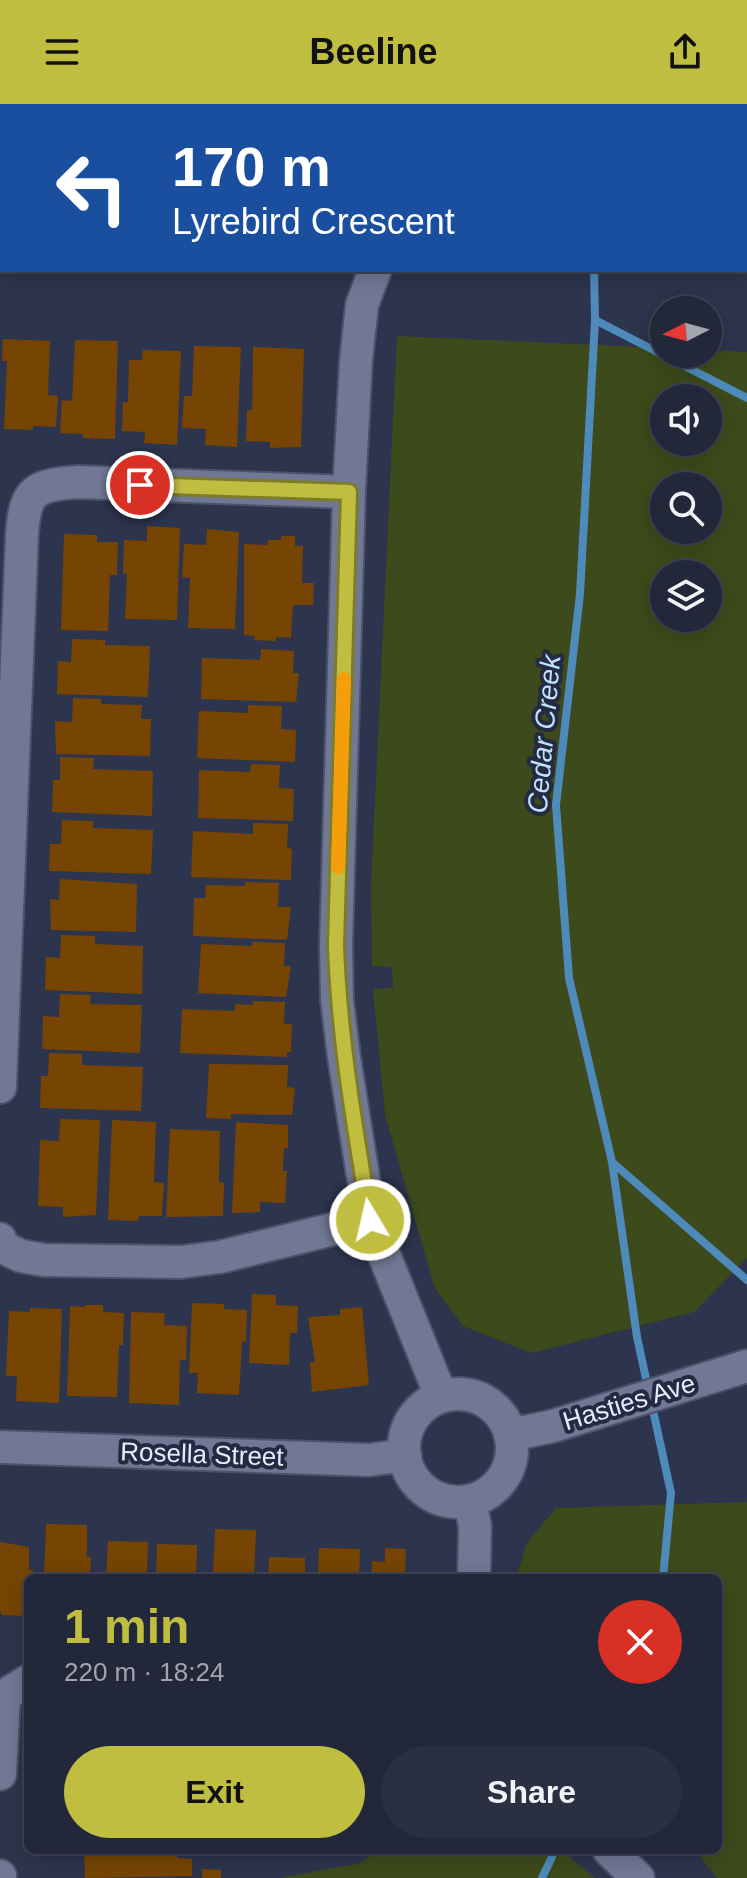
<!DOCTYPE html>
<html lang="en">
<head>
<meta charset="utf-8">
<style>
	body { margin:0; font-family:Helvetica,sans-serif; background:#2a2f42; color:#f1f3f6; height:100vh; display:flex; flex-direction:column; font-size:30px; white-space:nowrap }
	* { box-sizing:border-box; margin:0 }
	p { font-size:26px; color:#a2a5af }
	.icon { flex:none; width:44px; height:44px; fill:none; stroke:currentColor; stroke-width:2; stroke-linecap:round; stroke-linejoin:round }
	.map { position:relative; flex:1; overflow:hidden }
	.side { position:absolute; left:24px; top:1470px; width:698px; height:280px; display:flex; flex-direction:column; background:#22273a; border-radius:12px; box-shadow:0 4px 20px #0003,0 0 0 2px #3f4454 }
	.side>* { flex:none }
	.hud { position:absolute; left:0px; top:0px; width:748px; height:168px; box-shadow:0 4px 20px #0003,0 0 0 2px #3f4454; background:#1a4fa0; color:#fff; overflow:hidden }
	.needle { width:52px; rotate:264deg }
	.buttons { position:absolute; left:650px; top:192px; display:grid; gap:16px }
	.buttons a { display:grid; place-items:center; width:72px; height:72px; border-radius:50%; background:#22273a; box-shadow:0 4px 20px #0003,0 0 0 2px #3f4454; font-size:40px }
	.pin { position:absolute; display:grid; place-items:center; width:68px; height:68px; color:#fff; margin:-34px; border:4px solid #fff; border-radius:50%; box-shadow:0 2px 8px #0007 }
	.me { position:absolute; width:88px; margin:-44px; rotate:351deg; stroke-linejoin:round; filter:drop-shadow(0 0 6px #0008) }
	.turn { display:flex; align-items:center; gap:28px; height:168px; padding:0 40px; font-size:36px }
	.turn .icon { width:104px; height:104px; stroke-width:2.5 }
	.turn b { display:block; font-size:56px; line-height:68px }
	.round { display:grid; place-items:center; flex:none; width:84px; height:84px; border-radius:42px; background:#2a2f42 }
	.summary { display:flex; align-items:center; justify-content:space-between; height:136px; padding:0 40px }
	h1 { font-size:48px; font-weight:600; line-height:60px; color:#c0be41 }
	.primary-button { display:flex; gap:16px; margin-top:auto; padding:16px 40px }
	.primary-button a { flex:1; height:92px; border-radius:48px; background:#c0be41; color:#111; font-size:32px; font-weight:600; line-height:92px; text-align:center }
	.primary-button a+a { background:#2a2f42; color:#f1f3f6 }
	header { display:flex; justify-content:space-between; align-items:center; height:104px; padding:0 40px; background:#c0be41; color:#111; font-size:36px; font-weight:600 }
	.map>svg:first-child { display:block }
</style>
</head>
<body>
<header><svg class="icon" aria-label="menu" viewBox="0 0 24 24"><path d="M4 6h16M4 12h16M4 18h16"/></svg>Beeline<svg class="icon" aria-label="share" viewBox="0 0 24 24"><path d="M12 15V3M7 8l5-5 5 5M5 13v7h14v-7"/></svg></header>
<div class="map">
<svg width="747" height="1774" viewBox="0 0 747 1774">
	<rect width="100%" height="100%" fill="#2d344d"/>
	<!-- green -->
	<g fill="#3d4a1b" fill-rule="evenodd">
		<path d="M397,232L664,244V250H708V246L747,248V1154L694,1208L531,1249L463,1222L435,1185L385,1011L373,885L393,884L392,863L372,862L371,781ZM664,294H708V338H664ZM664,382H708V426H664ZM664,470H708V514H664Z"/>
		<path d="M747,1398V1774H717L695,1746H718V1474H516L527,1439L556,1404Z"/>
		<path d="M378,1746H561L595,1774H279L361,1759Z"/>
	</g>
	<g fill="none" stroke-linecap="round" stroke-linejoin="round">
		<!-- stream -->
		<g stroke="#4e8bbb" stroke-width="8">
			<path d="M593,2V0"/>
			<path d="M594,166L595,216L580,490L556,701L569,874L612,1058L747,1176"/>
			<path d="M595,216L747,294"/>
			<path d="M612,1058L637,1233L648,1284"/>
			<path d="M651,1297L671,1389L663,1474"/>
			<path d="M542,1774L552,1753"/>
		</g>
	</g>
	<!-- building -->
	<g fill="#764503">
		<path d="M3,235L50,237L48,291L58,292L56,323L33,322V326L4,325L7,257H2Z"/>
		<path d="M75,236L118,237L115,335L83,334V330L60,329L62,296L72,297Z"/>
		<path d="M194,242L241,243L237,343L205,341L206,325L182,324L184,292H192Z"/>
		<path d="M253,243L304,245L301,343L270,344V338L246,337L247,306H252Z"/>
		<path d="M143,246L181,247L177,341L144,339L145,328L122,327L123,298H128L129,256H142Z"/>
		<path d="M147,422L180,424L177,516L125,515L127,470L123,469L124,436L147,437Z"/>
		<path d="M207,425L239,428L235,525L188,524L190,474L182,473L184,440L206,441Z"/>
		<path d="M64,430L97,431V438H118L117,471H110L108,527L61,526Z"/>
		<path d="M281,432H295V442H303L302,479H314L313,501H293L291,534L276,533V537L254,536L255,532L244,531V440L267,441L268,436H281Z"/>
		<path d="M72,535L105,536V541L150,542L148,593L57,590L58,557L71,558Z"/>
		<path d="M261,545L294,547L293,569H299L296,598L201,595L202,554L260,556Z"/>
		<path d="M73,594L101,595V600L142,601L141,615H151L150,652L56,650L55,617L72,618Z"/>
		<path d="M248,601L282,602L281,625L296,626L295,658L197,654L199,607L248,609Z"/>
		<path d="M60,653L94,654L93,665L153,667L152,712L52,708L53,676H60Z"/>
		<path d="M251,660L280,661L279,684L294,685L293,717L198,714L199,666L250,668Z"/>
		<path d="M62,716L93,717V724L153,726L151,770L49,767L50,740H61Z"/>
		<path d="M253,719L288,720L287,744L292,745L291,776L191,773L193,727L253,730Z"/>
		<path d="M60,775L137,780L136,828L51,826L50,795L59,796Z"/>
		<path d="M245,778L279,779L278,803H291L287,836L193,832L194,794H205L206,781L245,782Z"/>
		<path d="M61,831L95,832V840L143,842L142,890L45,886L46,853L60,854Z"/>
		<path d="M252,838L285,839L284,862H291L286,893L198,889L201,840L252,842Z"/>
		<path d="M60,890L91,891L90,900L142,901L140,949L42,945L43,912L59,913Z"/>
		<path d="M253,897L285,898L284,920H292L291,948H287V953L180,949L182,905L235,907V900L253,901Z"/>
		<path d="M49,949L82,950V961L143,963L141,1007L40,1004L41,972H48Z"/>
		<path d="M209,960L288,961L287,983L295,984L292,1011L231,1010V1015L206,1014Z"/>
		<path d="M60,1015L100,1016L96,1111L63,1113V1103L38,1102L40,1036L59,1037Z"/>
		<path d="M112,1016L156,1018L154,1078L164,1079L162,1112H139L138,1117L108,1116Z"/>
		<path d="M236,1018L288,1021V1044H284L283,1067H287L285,1099L260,1098V1108L232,1109Z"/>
		<path d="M170,1025L220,1027L219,1078L224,1079L223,1112L166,1113Z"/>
		<path d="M252,1190L276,1191V1201L298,1202L297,1229H290L289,1261L249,1259Z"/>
		<path d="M192,1199L224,1200V1205L247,1206L246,1238L242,1237L239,1291L197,1289L198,1269H189Z"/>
		<path d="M85,1201H103V1208L124,1209L123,1241H119L117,1293L67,1292L70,1202L85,1203Z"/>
		<path d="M362,1203L369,1281L312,1288L310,1258H315L308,1213L340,1211V1205Z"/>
		<path d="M30,1204L62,1205L59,1299L16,1297L17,1272H6L9,1207L30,1208Z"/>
		<path d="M131,1208L165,1209L164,1221L187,1222L186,1256H180L179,1301L129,1299Z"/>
		<path d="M46,1420L87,1421V1453H91L90,1474H44Z"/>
		<path d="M215,1425L256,1426L254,1474H213Z"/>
		<path d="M108,1437L148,1438L147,1474H106Z"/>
		<path d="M0,1438L29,1443V1466H33V1474H28L26,1512L2,1511L0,1506Z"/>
		<path d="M157,1440L197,1441L196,1474H156Z"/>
		<path d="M319,1444L360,1445L359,1474H318Z"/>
		<path d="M385,1444L406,1445L405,1474H371L372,1457L385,1458Z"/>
		<path d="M269,1453L305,1454V1474H268Z"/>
		<path d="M84,1746H177V1754L192,1755V1772L85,1774Z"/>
		<path d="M202,1765L221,1766V1774H202Z"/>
	</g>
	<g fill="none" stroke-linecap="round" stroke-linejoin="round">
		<!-- street casing -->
		<g stroke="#4b5167" stroke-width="36">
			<g id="street">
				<path d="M86,2V0"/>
				<path d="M408,2V0"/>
				<path d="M375,166L362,201L356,256L349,388L336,841L337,896L344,953L370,1116L441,1292"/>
				<path d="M0,983L22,431C25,386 34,381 78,378L349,388"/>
				<path d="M0,1135L2,1143L21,1152L44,1156L181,1158L220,1153L370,1116"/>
				<circle cx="458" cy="1344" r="54"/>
				<path d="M510,1331L553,1322L747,1262"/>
				<path d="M0,1343L369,1356L405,1351"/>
				<path d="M470,1397L475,1422L474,1474"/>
				<path d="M0,1670L4,1592L28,1577"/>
				<path d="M609,1746L638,1774"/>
				<path d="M0,1772V1774"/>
			</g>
		</g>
		<!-- street -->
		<use href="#street" stroke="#707895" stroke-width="32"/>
	</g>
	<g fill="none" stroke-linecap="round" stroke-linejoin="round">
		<!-- route casing -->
		<g stroke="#7d7c2a" stroke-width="20">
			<path id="route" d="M140,381L349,388L336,841C339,934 355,1024 370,1116"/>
		</g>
		<!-- route -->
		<use href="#route" stroke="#c0be41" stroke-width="14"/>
		<!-- slow -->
		<path stroke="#f59e0b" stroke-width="14" d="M338,763L344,575"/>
	</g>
	<g text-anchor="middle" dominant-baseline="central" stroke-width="8" stroke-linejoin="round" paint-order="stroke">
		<!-- street labels -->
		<g font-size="26" fill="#e6ebfc" stroke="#232a42">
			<text transform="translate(629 1298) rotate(-17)">Hasties Ave</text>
			<text transform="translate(202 1350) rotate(2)">Rosella Street</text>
		</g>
		<!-- water labels -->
		<g font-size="28" font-style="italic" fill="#c1e1fc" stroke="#232a42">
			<text transform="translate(544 630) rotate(-85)">Cedar Creek</text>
		</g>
	</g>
</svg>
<div class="buttons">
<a><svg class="needle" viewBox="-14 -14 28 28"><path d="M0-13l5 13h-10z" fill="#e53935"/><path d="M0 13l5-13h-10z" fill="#a2a5af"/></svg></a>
<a><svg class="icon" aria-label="sound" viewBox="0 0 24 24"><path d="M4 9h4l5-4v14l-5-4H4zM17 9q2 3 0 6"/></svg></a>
<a><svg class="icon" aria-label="search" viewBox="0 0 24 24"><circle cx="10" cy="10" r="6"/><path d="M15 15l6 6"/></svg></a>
<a><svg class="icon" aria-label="layers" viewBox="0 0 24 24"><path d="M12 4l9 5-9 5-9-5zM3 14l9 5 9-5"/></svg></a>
</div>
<div class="pin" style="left:140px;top:381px;background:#d93025"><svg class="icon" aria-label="arrive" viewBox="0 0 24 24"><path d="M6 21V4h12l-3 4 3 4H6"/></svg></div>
<svg class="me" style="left:370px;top:1116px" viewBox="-20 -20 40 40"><circle r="17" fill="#c0be41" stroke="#fff" stroke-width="3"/><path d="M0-11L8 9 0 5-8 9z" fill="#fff"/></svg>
<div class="hud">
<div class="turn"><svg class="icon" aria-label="left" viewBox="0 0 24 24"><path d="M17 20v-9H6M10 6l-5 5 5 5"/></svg><div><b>170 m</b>Lyrebird Crescent</div></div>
</div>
<section class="side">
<div class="summary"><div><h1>1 min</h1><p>220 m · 18:24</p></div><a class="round" style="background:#d93025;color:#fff"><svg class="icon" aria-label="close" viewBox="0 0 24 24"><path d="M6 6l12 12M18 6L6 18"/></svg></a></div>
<div class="primary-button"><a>Exit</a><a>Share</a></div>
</section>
</div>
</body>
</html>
